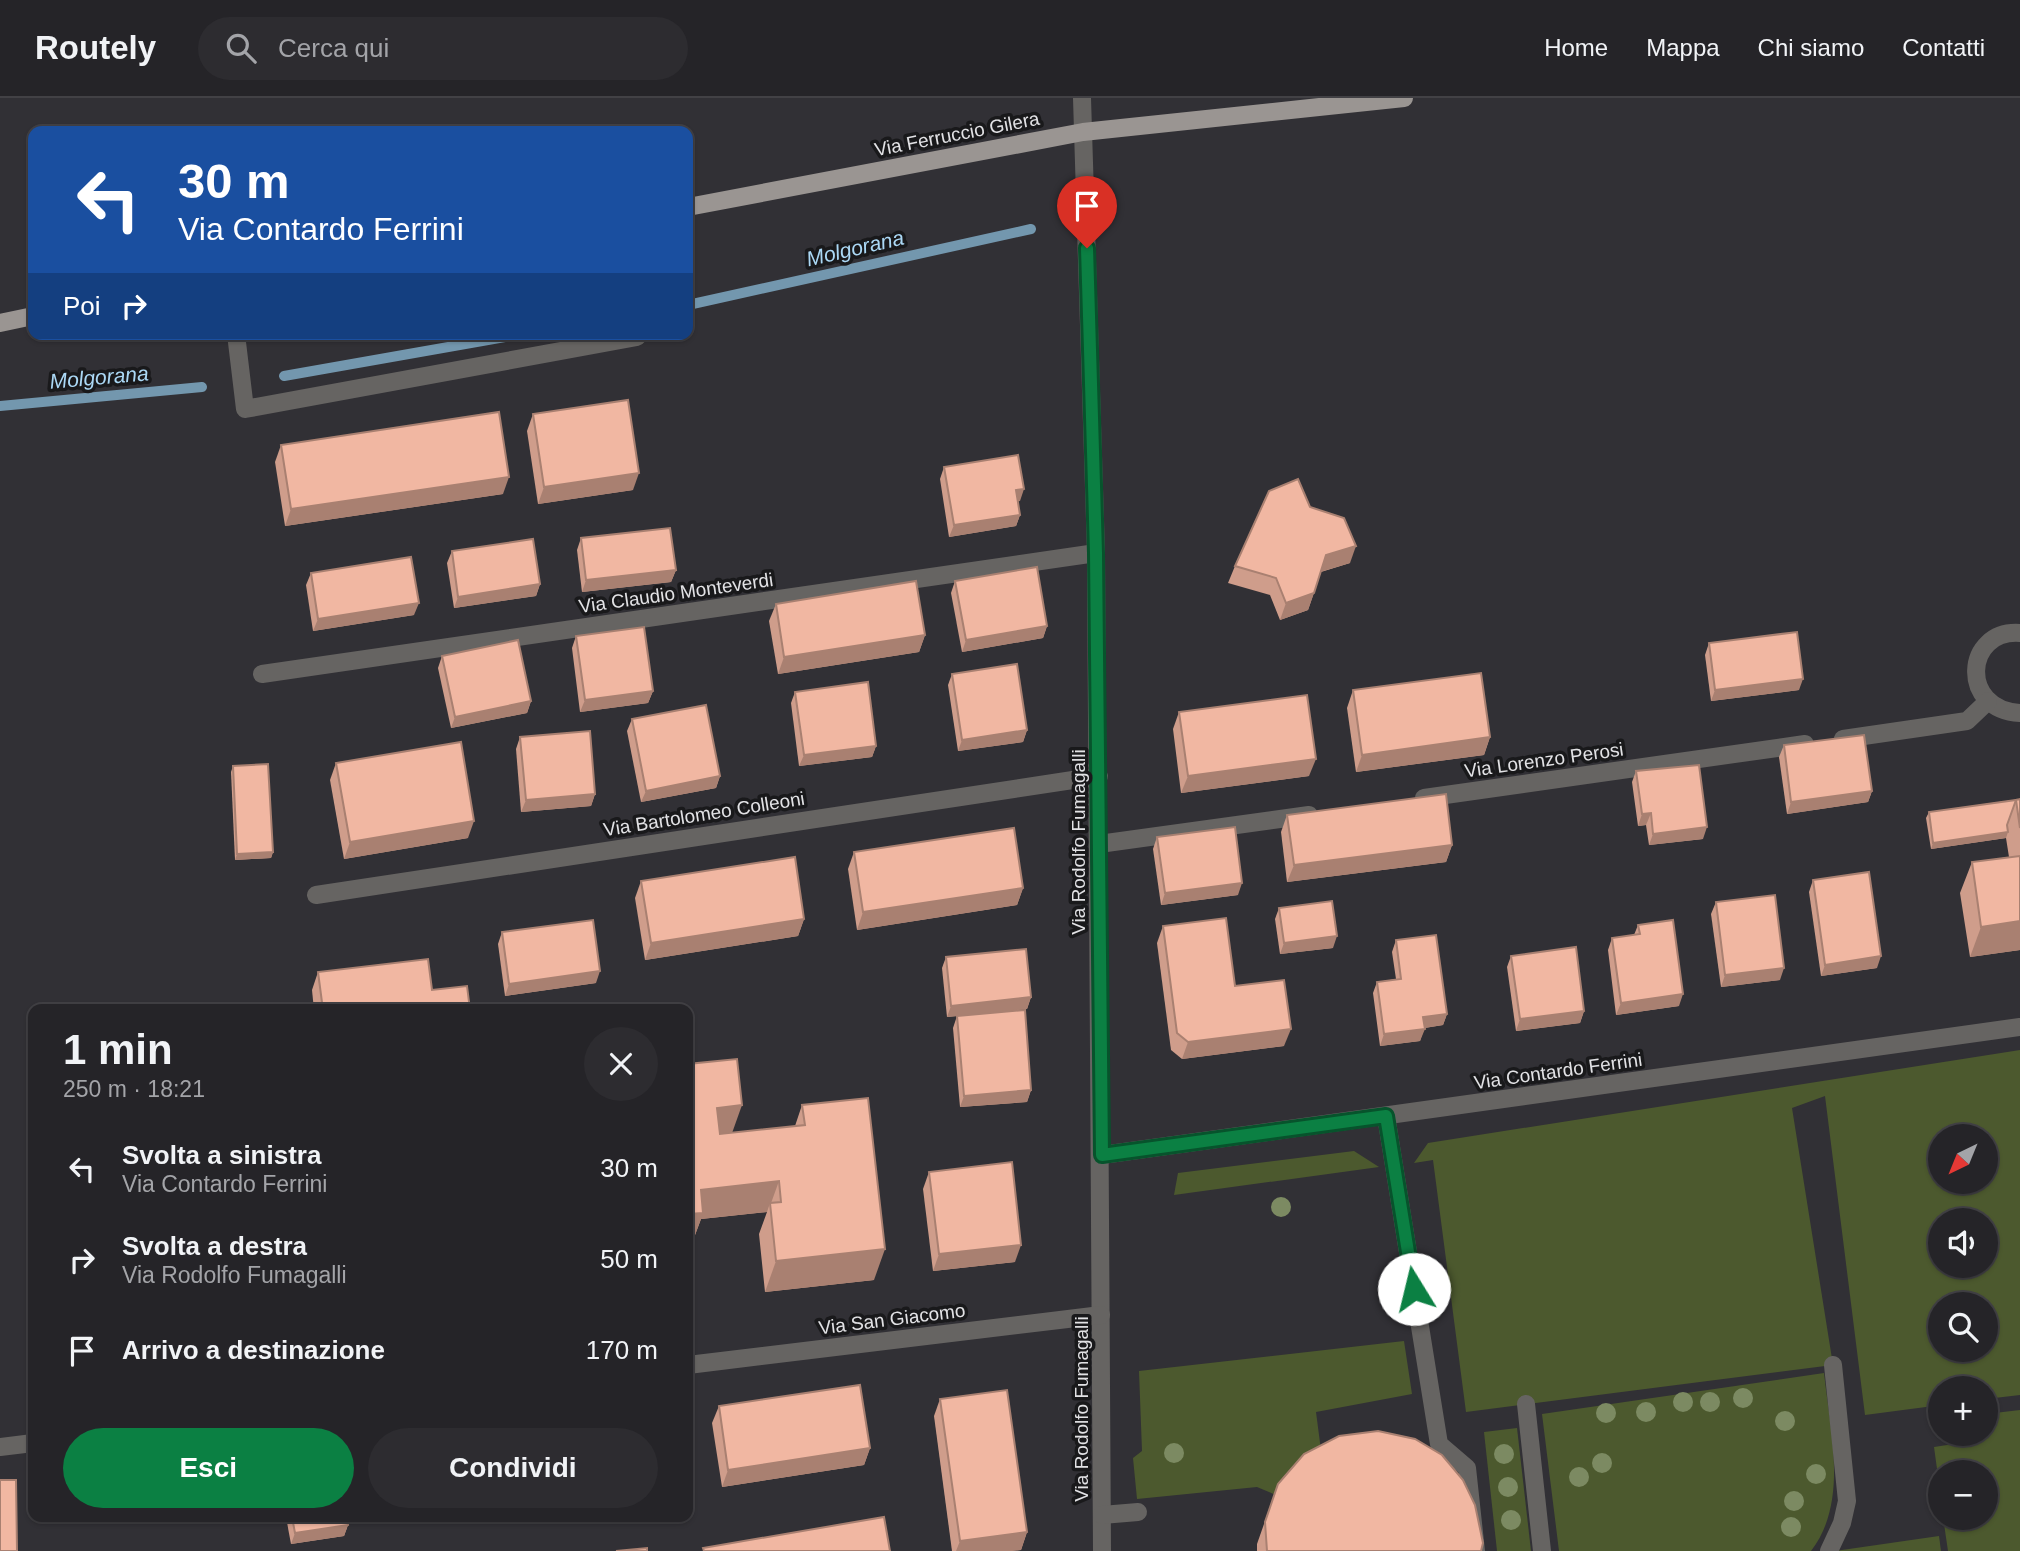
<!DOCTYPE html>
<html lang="it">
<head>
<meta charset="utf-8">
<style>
	body { margin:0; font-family:Helvetica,sans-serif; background:#2d2c30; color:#f1f3f6; height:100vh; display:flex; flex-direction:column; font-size:26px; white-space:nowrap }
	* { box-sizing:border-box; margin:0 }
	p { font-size:23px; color:#a3a4a8 }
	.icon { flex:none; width:38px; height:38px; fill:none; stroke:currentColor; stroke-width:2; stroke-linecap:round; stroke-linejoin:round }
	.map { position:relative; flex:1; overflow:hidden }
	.drawer { position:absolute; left:28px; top:906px; width:665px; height:518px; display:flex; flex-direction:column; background:#252428; border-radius:14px; box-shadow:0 2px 5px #0004,0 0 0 2px #424145 }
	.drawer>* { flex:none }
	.guide { position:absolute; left:28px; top:28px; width:665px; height:214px; border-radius:14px; box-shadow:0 2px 5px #0004,0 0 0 2px #424145; background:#1a4fa0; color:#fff; overflow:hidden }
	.needle { width:46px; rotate:223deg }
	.fabs { position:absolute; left:1928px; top:1026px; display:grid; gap:14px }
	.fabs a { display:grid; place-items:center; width:70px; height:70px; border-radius:50%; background:#252428; box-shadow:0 2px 5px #0004,0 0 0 2px #424145; font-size:35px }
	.pin { position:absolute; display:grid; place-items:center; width:60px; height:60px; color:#fff; margin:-72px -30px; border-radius:50% 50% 50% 0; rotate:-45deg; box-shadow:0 0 7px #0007 }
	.pin .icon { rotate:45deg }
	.me { position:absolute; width:77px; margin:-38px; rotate:351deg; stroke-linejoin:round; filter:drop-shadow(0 0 5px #0008) }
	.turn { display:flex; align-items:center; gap:24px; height:147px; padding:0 35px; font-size:32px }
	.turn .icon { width:91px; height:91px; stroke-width:2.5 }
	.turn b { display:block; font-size:49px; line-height:60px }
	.then { display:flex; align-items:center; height:66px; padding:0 35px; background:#0003; gap:14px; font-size:26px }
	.round { display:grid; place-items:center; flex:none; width:74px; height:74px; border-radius:37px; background:#2d2c30 }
	.summary { display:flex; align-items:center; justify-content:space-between; height:119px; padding:0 35px }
	h1 { font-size:42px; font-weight:800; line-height:52px }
	.primary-button { display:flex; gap:14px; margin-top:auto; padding:14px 35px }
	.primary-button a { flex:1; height:80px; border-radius:42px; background:#0b8043; color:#fff; font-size:28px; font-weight:800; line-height:80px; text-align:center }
	.primary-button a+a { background:#2d2c30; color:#f1f3f6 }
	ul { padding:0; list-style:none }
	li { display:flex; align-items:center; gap:21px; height:91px; padding:0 35px }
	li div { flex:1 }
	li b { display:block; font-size:26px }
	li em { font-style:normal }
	header { display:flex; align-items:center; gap:42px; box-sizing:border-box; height:98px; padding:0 35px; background:#252428; border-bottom:2px solid #424145 }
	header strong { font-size:33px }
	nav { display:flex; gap:38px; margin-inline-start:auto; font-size:24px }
	.search { width:490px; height:63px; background:#2d2c30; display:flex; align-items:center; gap:18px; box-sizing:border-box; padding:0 24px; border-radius:38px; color:#a3a4a8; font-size:26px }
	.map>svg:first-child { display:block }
</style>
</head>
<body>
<header>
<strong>Routely</strong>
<div class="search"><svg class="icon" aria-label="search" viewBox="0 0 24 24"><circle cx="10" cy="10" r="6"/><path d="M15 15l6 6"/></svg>Cerca qui</div>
<nav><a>Home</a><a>Mappa</a><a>Chi siamo</a><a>Contatti</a></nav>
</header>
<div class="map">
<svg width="2020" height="1453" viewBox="0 0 2020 1453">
	<rect width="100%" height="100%" fill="#313035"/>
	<!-- green -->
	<g fill="#4c592e" fill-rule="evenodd">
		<path d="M2020,952V1297L1986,1301V1290H1941V1307L1865,1317L1825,998L1792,1010L1833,1267L1466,1314L1433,1062L1414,1065L1428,1045ZM1941,1038H1986V1083H1941ZM1941,1122H1986V1167H1941ZM1941,1206H1986V1251H1941Z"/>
		<path d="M1354,1053L1379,1069L1174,1097L1178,1075Z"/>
		<path d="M1404,1243L1412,1296L1316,1314L1322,1360L1276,1397L1257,1389L1137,1401L1133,1360L1142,1353L1139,1273Z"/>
		<path d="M1824,1275C1830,1332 1849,1404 1811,1453H1559L1542,1316Z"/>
		<path d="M2020,1312V1453H1948L1943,1419H1986V1374H1941V1400L1934,1349L1960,1345L1959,1335H1986V1316Z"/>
		<path d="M1517,1330L1531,1453H1497L1484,1334Z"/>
		<path d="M1939,1438L1941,1453H1835Z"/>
	</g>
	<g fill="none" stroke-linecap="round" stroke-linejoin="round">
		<!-- stream -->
		<g stroke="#7397ae" stroke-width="10">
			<path d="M688,207L1031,131"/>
			<path d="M284,278L522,236"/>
			<path d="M0,308L202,289"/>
		</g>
		<!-- minor -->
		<g stroke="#666462" stroke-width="18">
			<path d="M1082,0L1096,455L1102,1453"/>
			<path d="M236,236L245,311L637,239"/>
			<path d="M2020,535C1964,531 1959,612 2020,615"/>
			<path d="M262,576L1096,455"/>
			<path d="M1843,641L1967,623L1988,603"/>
			<path d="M1424,700L1805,646"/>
			<path d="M1099,746L1309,717"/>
			<path d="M316,797L1099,678"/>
			<path d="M1386,1018L1439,1346L1467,1370L1476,1453"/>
			<path d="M1102,1057L2020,929"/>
			<path d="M688,1267L1101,1217"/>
			<path d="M1526,1306L1542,1453"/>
			<path d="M0,1349L33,1345"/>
			<path d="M1102,1417L1138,1414"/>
			<path d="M1829,1453L1842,1425L1847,1403L1833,1267"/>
		</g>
		<!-- major -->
		<g stroke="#9a9592" stroke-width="18">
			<path d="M688,109L1083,34L1404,0"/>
			<path d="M0,225L33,218"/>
		</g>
	</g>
	<!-- trees -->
	<g fill="#7c8a62">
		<circle cx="1281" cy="1109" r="10"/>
		<circle cx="1743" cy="1300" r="10"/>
		<circle cx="1683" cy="1304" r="10"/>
		<circle cx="1710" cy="1304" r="10"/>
		<circle cx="1646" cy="1314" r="10"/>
		<circle cx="1606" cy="1315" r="10"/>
		<circle cx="1785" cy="1323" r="10"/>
		<circle cx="1174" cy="1355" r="10"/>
		<circle cx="1504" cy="1356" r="10"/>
		<circle cx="1602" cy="1365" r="10"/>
		<circle cx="1816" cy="1376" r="10"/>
		<circle cx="1579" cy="1379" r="10"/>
		<circle cx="1508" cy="1389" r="10"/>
		<circle cx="1794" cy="1403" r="10"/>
		<circle cx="1511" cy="1422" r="10"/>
		<circle cx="1791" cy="1429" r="10"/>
	</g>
	<!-- wall -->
	<g fill="#cf9d8b">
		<path d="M533,316L633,392L538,406L527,333Z"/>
		<path d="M281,347L503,396L285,428L275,364Z"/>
		<path d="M944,369L1020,403H1018L1020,417L1016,428L949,439L940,381Z"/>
		<path d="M1310,409L1350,465L1321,474L1308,512L1280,522L1270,497L1228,485L1235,468Z"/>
		<path d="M581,440L676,472L671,484L582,494L577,452Z"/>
		<path d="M452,453L540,486L536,498L454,510L447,465Z"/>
		<path d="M311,475L414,517L313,533L306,487Z"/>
		<path d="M955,483L1047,528L1043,540L962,554L951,495Z"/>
		<path d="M776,506L925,537L919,554L778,576L769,523Z"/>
		<path d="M576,538L653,593L648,605L580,614L572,550Z"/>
		<path d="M1709,545L1799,592L1711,603L1705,557Z"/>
		<path d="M442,558L531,603L527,615L451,630L438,570Z"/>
		<path d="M952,576L1027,632L1023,644L958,653L948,587Z"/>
		<path d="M1353,592L1490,639L1484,657L1356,674L1347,610Z"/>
		<path d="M795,594L876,648L872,659L799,668L791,605Z"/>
		<path d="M1179,614L1309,678L1181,695L1173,631Z"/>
		<path d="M632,621L720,678L716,690L641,704L627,633Z"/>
		<path d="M520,639L595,696L591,708L521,714L516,651Z"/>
		<path d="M1784,647L1872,693L1868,704L1787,716L1779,659Z"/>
		<path d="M336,665L468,740L344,761L330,682Z"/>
		<path d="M233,668L273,754L271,760L235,762L231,674Z"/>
		<path d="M1636,673L1703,741L1649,747L1646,727L1638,728L1632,684Z"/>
		<path d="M2020,701V852L1970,859L1960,795L1972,764L2009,759L2006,740L1931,751L1926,720L1929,714Z"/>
		<path d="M1287,717L1452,747L1446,764L1287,784L1281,734Z"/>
		<path d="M1157,739L1238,797L1161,807L1153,751Z"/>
		<path d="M854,754L1023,790L1017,807L857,832L848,771Z"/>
		<path d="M1813,782L1877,870L1821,878L1809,794Z"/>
		<path d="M641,783L804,821L798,838L645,862L635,800Z"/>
		<path d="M1716,804L1780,882L1721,889L1711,816Z"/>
		<path d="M1279,810L1333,850L1280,856L1275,821Z"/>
		<path d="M1638,827L1679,908L1616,917L1608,852L1612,840L1634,837Z"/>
		<path d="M1163,828L1235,888L1284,948L1182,961L1171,952L1157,845Z"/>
		<path d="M502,834L596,885L505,898L498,846Z"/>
		<path d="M1396,842L1447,916L1443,927L1424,930L1420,943L1380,948L1373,895L1377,884L1396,881L1392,854Z"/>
		<path d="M1511,858L1584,913L1580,925L1516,933L1507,869Z"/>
		<path d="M946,859L1031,899L1027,911L947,919L942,870Z"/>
		<path d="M318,874L432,892L470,912H314L312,892Z"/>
		<path d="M957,918L1031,992L1027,1004L960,1009L953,930Z"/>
		<path d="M688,966L732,1035L795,1028L802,1007L874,1182L765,1194L759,1136L767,1114L701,1121L692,1145L688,1146Z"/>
		<path d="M929,1074L1015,1164L933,1173L923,1091Z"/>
		<path d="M940,1301L1027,1434L1021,1452L1010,1453H952L934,1318Z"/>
		<path d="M719,1308L870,1350L864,1367L722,1389L712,1325Z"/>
		<path d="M1278,1386L1481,1453H1257V1446Z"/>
		<path d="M286,1419H347L348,1427L344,1438L291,1446Z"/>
	</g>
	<!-- shaded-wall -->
	<g fill="#a98071">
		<path d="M639,375L633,392L538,406L544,389Z"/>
		<path d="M509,379L503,396L285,428L291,411Z"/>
		<path d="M1024,391L1020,403L1012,404L1016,392Z"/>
		<path d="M1020,417L1016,428L949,439L954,427Z"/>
		<path d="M1356,448L1350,465L1320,474L1326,457Z"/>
		<path d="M676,472L671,484L582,494L586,482Z"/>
		<path d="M540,486L536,498L454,510L458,499Z"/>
		<path d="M1314,495L1308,512L1280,522L1286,505Z"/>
		<path d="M419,505L414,517L313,533L318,521Z"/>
		<path d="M1047,528L1043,540L962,554L966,542Z"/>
		<path d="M925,537L919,554L778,576L784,559Z"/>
		<path d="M1803,581L1799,592L1711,603L1715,592Z"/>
		<path d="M653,593L648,605L580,614L585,602Z"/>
		<path d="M531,603L527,615L451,630L455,619Z"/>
		<path d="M1027,632L1023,644L958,653L962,642Z"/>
		<path d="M1490,639L1484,657L1356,674L1362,657Z"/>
		<path d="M876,648L872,659L799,668L804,657Z"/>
		<path d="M1316,661L1309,678L1181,695L1188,678Z"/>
		<path d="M720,678L716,690L641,704L646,693Z"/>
		<path d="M1872,693L1868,704L1787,716L1791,704Z"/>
		<path d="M595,696L591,708L521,714L526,702Z"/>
		<path d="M1651,715L1646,727L1638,728L1642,716Z"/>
		<path d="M474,723L468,740L344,761L350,744Z"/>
		<path d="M1707,729L1703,741L1649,747L1653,736Z"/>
		<path d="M2008,734L2006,740L1931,751L1933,745Z"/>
		<path d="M1452,747L1446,764L1287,784L1294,767Z"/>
		<path d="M273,754L271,760L235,762L237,756Z"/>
		<path d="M1242,785L1238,797L1161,807L1165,795Z"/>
		<path d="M1023,790L1017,807L857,832L863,814Z"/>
		<path d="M804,821L798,838L645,862L651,845Z"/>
		<path d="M2020,823V852L1970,859L1981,829Z"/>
		<path d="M1337,838L1333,850L1280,856L1284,845Z"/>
		<path d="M1881,858L1877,870L1821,878L1825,867Z"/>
		<path d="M1784,870L1780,882L1721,889L1725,877Z"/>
		<path d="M600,873L596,885L505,898L509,886Z"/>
		<path d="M1683,896L1679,908L1616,917L1621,905Z"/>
		<path d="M1031,899L1027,911L947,919L951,908Z"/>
		<path d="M1584,913L1580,925L1516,933L1520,921Z"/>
		<path d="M1447,916L1443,927L1419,931L1423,919Z"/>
		<path d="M1291,931L1284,948L1182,961L1188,944Z"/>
		<path d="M1425,931L1420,943L1380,948L1384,936Z"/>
		<path d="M1031,992L1027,1004L960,1009L964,998Z"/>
		<path d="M742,1007L731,1038L705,1041L717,1010Z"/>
		<path d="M779,1083L770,1108V1105L767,1114L701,1121L692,1145L688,1146V1116L701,1092Z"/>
		<path d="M1021,1147L1015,1164L933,1173L939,1156Z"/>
		<path d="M885,1151L874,1182L765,1194L776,1163Z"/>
		<path d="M870,1350L864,1367L722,1389L728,1372Z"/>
		<path d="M387,1419H405L386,1422Z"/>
		<path d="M348,1427L344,1438L291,1446L295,1435Z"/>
		<path d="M1027,1434L1021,1452L1010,1453H956L960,1443Z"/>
	</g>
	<!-- building -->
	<g fill="#f1b7a2" stroke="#a98071" stroke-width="2">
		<path d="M628,302L639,375L544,389L533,316Z"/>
		<path d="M499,314L509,379L291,411L281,347Z"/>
		<path d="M1018,357L1024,391L1016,392L1020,417L954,427L944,369Z"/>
		<path d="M1298,381L1310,409L1344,420L1356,448L1326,457L1314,495L1286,505L1276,480L1235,468L1269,393Z"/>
		<path d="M670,430L676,472L586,482L581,440Z"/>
		<path d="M533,441L540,486L458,499L452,453Z"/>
		<path d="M411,459L419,505L318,521L311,475Z"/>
		<path d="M1037,469L1047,528L966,542L955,483Z"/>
		<path d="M916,483L925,537L784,559L776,506Z"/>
		<path d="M644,529L653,593L585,602L576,538Z"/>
		<path d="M1797,534L1803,581L1715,592L1709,545Z"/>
		<path d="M518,542L531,603L455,619L442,558Z"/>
		<path d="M1017,566L1027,632L962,642L952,576Z"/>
		<path d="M1481,575L1490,639L1362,657L1353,592Z"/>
		<path d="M868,584L876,648L804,657L795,594Z"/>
		<path d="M1307,597L1316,661L1188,678L1179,614Z"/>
		<path d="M706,607L720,678L646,693L632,621Z"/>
		<path d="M590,633L595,696L526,702L520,639Z"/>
		<path d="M1864,637L1872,693L1791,704L1784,647Z"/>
		<path d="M461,644L474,723L350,744L336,665Z"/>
		<path d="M268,666L273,754L237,756L233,668Z"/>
		<path d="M1699,667L1707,729L1653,736L1651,715L1642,716L1636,673Z"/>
		<path d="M1446,696L1452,747L1294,767L1287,717Z"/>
		<path d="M2020,701V730L2016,702Z"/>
		<path d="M2016,702L2007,727L2008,734L1933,745L1929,714Z"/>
		<path d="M1235,729L1242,785L1165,795L1157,739Z"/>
		<path d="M1014,730L1023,790L863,814L854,754Z"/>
		<path d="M2020,758V823L1981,829L1972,764Z"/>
		<path d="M795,759L804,821L651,845L641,783Z"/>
		<path d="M1869,774L1881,858L1825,867L1813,782Z"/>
		<path d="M1775,797L1784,870L1725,877L1716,804Z"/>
		<path d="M1332,803L1337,838L1284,845L1279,810Z"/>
		<path d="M1226,820L1235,888L1284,882L1291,931L1188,944L1177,935L1163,828Z"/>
		<path d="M593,822L600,873L509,886L502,834Z"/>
		<path d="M1673,822L1683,896L1621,905L1612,840L1640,836L1638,827Z"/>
		<path d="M1436,837L1447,916L1423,919L1425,931L1384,936L1377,884L1401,881L1396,842Z"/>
		<path d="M1576,849L1584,913L1520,921L1511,858Z"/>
		<path d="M1026,851L1031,899L951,908L946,859Z"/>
		<path d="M428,861L432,892L467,888L470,912H323L318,874Z"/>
		<path d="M1025,912L1031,992L964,998L957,918Z"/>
		<path d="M737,961L742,1007L717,1010L720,1036L805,1027L802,1007L868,1000L885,1151L776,1163L770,1105L781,1104L779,1083L701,1092L703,1115L688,1116V966Z"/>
		<path d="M1012,1064L1021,1147L939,1156L929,1074Z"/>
		<path d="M860,1287L870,1350L728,1372L719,1308Z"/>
		<path d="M1007,1292L1027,1434L960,1443L940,1301Z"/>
		<path d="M1378,1333L1415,1341L1442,1357L1463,1382L1475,1407L1483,1445L1481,1453H1267L1265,1424L1278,1386L1304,1356L1339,1338Z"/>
		<path d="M0,1382H16L17,1453H0Z"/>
		<path d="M292,1419H347L348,1427L295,1435Z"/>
		<path d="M884,1419L890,1453H704L703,1450Z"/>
		<path d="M647,1450V1453H616Z"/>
	</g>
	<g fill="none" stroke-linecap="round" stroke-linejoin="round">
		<!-- route casing -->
		<g stroke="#07532c" stroke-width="18">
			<path id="route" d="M1087,150L1096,455L1102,1057L1386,1018L1414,1191"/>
		</g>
		<!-- route -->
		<use href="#route" stroke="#0b8043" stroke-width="12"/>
	</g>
	<g text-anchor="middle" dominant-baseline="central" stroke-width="7" stroke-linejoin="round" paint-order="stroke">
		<!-- street labels -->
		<g font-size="19" fill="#e2e2e5" stroke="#19191b">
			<text transform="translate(957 36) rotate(-11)">Via Ferruccio Gilera</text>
			<text transform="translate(676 495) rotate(-8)">Via Claudio Monteverdi</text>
			<text transform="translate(1544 662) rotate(-8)">Via Lorenzo Perosi</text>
			<text transform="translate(704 716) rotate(-9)">Via Bartolomeo Colleoni</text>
			<text transform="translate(1078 744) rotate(-90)">Via Rodolfo Fumagalli</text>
			<text transform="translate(1558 973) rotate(-8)">Via Contardo Ferrini</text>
			<text transform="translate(892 1221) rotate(-7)">Via San Giacomo</text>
			<text transform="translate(1081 1311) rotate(-90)">Via Rodolfo Fumagalli</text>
		</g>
		<!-- water labels -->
		<g font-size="21" font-style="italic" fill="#abd8f5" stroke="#19191b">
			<text transform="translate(855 150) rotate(-13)">Molgorana</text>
			<text transform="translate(99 279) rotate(-5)">Molgorana</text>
		</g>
	</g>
</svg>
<div class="fabs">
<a><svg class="needle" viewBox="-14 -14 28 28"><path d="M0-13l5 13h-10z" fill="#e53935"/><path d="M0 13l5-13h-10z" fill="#a3a4a8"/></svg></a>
<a><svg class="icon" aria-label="sound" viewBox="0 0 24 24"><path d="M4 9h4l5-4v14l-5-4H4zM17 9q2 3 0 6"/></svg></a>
<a><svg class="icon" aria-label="search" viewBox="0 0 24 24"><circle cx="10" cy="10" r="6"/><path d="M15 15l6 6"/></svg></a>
<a>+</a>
<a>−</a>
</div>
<div class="pin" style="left:1087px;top:150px;background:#d93025"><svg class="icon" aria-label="arrive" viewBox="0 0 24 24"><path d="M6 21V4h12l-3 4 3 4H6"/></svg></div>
<svg class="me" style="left:1414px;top:1191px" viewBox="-20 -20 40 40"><circle r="19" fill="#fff"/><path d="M0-13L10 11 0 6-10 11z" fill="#0b8043"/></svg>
<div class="guide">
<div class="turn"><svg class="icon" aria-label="left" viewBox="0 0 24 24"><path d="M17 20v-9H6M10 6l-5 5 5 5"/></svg><div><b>30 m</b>Via Contardo Ferrini</div></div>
<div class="then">Poi<svg class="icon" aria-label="right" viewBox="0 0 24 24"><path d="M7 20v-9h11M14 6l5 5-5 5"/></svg></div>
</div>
<section class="drawer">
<div class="summary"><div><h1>1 min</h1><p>250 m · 18:21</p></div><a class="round"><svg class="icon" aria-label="close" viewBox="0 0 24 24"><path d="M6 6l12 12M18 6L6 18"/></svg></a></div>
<ul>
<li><svg class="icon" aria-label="left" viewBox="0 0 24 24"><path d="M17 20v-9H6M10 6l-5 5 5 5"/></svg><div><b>Svolta a sinistra</b><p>Via Contardo Ferrini</p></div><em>30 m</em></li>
<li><svg class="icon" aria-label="right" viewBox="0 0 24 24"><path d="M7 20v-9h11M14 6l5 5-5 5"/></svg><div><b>Svolta a destra</b><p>Via Rodolfo Fumagalli</p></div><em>50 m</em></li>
<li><svg class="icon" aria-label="arrive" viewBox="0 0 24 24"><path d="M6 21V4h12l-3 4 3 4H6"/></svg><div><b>Arrivo a destinazione</b></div><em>170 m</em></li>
</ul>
<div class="primary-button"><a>Esci</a><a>Condividi</a></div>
</section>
</div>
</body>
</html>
